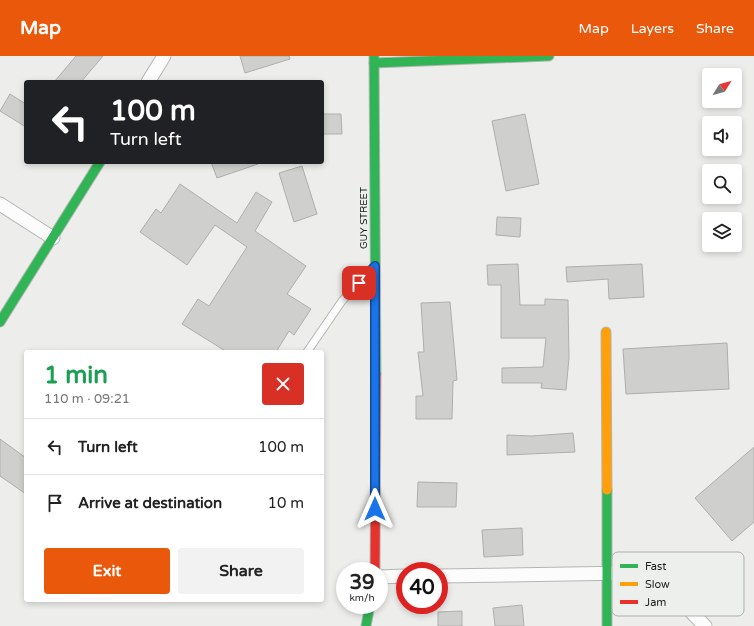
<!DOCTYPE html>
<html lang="en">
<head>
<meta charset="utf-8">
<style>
	body { margin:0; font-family:"Varela Round",sans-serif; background:#f2f2f2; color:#222; height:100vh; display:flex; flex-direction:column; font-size:15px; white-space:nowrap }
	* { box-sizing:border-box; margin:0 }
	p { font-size:13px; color:#767676 }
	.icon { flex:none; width:22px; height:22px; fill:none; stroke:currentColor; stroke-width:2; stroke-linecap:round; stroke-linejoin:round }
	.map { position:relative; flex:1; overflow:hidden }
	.details { position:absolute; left:24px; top:294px; width:300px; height:252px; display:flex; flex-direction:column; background:#fff; border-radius:4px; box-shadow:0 2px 6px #0003 }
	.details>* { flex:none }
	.guide { position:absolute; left:24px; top:24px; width:300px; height:84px; border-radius:4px; box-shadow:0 2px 6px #0003; background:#202124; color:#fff; overflow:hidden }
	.needle { width:26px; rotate:53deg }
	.buttons { position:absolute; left:702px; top:12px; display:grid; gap:8px }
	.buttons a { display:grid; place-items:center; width:40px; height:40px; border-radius:4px; background:#fff; box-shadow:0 2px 6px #0003; font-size:20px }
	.speed { position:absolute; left:336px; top:506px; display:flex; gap:8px; font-size:20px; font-weight:700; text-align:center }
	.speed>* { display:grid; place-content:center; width:52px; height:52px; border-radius:50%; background:#fff; box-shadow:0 2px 6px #0003; line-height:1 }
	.speed small { font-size:10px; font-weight:400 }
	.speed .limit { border:6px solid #d22; background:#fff; color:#111 }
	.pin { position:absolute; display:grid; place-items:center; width:34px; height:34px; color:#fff; margin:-17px; border-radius:8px; box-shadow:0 2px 6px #0006 }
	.me { position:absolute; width:44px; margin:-22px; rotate:0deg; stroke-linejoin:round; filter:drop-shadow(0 0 3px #0008) }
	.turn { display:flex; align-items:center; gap:14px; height:84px; padding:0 20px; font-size:18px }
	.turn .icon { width:52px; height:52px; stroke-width:2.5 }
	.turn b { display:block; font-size:28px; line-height:34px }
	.round { display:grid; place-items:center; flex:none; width:42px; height:42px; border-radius:4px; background:#f2f2f2 }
	.summary { display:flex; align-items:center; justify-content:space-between; height:68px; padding:0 20px }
	h1 { font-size:24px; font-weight:700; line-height:30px; color:#1e9e55 }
	.cta { display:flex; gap:8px; margin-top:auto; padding:8px 20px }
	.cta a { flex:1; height:46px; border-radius:4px; background:#ea580c; color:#fff; font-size:16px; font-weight:700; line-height:46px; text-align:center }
	.cta a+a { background:#f2f2f2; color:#222 }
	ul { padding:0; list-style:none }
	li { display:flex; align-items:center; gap:12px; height:56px; padding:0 20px; border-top:1px solid #e0e0e0 }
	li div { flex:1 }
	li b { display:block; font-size:15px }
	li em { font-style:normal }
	header { display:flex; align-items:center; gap:24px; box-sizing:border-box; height:56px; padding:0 20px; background:#ea580c; color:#fff }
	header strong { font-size:19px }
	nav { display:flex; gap:22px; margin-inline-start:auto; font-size:14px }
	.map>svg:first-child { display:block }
</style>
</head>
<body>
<header>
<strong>Map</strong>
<nav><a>Map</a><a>Layers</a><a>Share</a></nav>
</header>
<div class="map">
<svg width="754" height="570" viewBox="0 0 754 570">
	<rect width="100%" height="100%" fill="#edeeec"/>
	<!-- building -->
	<g fill="#cfd0ce" stroke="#aeafad">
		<path d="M76,0H103L81,26H54Z"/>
		<path d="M240,0H289L290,3L245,17Z"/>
		<path d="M10,38L26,48V71L0,55Z"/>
		<path d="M322,58H341L342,78H322Z"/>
		<path d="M525,58L539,128L506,135L492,65Z"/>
		<path d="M211,106H258V108L217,122Z"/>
		<path d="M302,110L317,158L294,166L279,117Z"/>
		<path d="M180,128L237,167L256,136L272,146L255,175L306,210L287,238L311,253L294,279L289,275L276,296H227L182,268L198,243L209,250L247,191L215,169L187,209L140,176L156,153L161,157Z"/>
		<path d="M497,161L521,162L520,181L496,179Z"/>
		<path d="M518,208L520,249H545V243L568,244L569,302L566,334L541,332L542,327H502V312L543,311L546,282H501V229H488L487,209Z"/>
		<path d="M642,208L644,241L609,243L608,223L567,226L566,211Z"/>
		<path d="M450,246L457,324L453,325L452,363H416V340H423L418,296H424L421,247Z"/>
		<path d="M727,287L729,333L626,338L623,293Z"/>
		<path d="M573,377L575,396L507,399V379L532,380Z"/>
		<path d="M0,383L26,402V438L0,420Z"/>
		<path d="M754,391V466L732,485L695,442Z"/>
		<path d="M418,426L457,427L456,451H417Z"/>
		<path d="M522,472L523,499L484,501L482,474Z"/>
		<path d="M522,549L524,570H495L493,552Z"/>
		<path d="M462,555V570H438V556Z"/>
	</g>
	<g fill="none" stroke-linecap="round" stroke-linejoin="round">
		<!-- lane casing -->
		<g stroke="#b4b6b4" stroke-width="9">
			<path id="lane" d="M307,296L342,245L372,213"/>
		</g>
		<!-- street casing -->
		<g stroke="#b4b6b4" stroke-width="15">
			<g id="street">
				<path d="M148,26L164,0"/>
				<path d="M0,148L53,182"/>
				<path d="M439,520L629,517L670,534L705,570"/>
				<path d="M379,521L405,520"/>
			</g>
		</g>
		<!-- fast casing -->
		<g stroke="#b4b6b4" stroke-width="11">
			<g id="fast">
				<path d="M374,0L376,318"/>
				<path d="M374,7L549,0"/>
				<path d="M0,266L100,106"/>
				<path d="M366,570L370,549"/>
				<path d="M607,570V434"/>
			</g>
		</g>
		<!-- slow casing -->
		<g stroke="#b4b6b4" stroke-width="11">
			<path id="slow" d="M606,276L607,434"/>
		</g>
		<!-- jam casing -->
		<g stroke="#b4b6b4" stroke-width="11">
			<path id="jam" d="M375,515L376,318"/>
		</g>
		<!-- lane -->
		<use href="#lane" stroke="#fcfcfc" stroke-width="7"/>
		<!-- street -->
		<use href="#street" stroke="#fcfcfc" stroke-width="13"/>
		<!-- fast -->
		<use href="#fast" stroke="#30b455" stroke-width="9"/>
		<!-- slow -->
		<use href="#slow" stroke="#ff9f0a" stroke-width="9"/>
		<!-- jam -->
		<use href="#jam" stroke="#e5322d" stroke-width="9"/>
	</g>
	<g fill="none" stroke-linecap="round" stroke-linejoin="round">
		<!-- route casing -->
		<g stroke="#114b97" stroke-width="10">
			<path id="route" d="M359,227L375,210V453"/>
		</g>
		<!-- route -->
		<use href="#route" stroke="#1a73e8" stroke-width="7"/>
	</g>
	<g text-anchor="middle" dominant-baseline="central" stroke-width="3.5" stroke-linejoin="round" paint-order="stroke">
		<!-- street labels -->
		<g font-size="10" fill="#1b1d1b" stroke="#ecefeb">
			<text transform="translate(364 162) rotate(-90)">GUY STREET</text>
		</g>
	</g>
	<!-- legend -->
	<rect x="612" y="496" width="132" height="64" rx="6" fill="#ecefeb" stroke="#adb0ad" stroke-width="1"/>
	<rect x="620" y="508" width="18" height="4" fill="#30b455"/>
	<rect x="620" y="526" width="18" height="4" fill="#ff9f0a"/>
	<rect x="620" y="544" width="18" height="4" fill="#e5322d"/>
	<g font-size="11" fill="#1b1d1b">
		<text x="645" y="514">Fast</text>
		<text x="645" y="532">Slow</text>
		<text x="645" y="550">Jam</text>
	</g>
</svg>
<div class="buttons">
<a><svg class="needle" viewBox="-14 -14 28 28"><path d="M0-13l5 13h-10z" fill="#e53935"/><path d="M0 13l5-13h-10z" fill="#767676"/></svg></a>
<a><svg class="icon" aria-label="sound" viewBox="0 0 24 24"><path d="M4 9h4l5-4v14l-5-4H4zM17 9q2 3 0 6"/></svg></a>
<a><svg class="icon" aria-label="search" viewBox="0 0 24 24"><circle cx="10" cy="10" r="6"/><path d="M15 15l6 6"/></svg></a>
<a><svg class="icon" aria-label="layers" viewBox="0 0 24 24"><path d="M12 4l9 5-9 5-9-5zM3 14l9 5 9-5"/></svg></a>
</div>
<div class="speed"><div>39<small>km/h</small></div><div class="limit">40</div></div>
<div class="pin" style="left:359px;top:227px;background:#d93025"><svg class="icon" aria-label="arrive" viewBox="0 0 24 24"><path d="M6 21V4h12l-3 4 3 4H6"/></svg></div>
<svg class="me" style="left:375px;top:453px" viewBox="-20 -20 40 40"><path d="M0-17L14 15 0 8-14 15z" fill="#1a73e8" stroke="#fff" stroke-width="4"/></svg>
<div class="guide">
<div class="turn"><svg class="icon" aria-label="left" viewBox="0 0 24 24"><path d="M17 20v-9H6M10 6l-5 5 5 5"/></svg><div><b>100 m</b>Turn left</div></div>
</div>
<section class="details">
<div class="summary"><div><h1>1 min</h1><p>110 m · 09:21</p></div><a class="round" style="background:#d93025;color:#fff"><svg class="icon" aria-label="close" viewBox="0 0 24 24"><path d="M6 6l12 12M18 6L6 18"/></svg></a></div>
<ul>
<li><svg class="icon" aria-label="left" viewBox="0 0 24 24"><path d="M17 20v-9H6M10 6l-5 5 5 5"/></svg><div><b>Turn left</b></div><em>100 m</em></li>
<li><svg class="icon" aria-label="arrive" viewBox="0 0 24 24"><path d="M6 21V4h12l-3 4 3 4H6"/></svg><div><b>Arrive at destination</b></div><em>10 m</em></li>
</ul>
<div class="cta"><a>Exit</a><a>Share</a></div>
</section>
</div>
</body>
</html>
